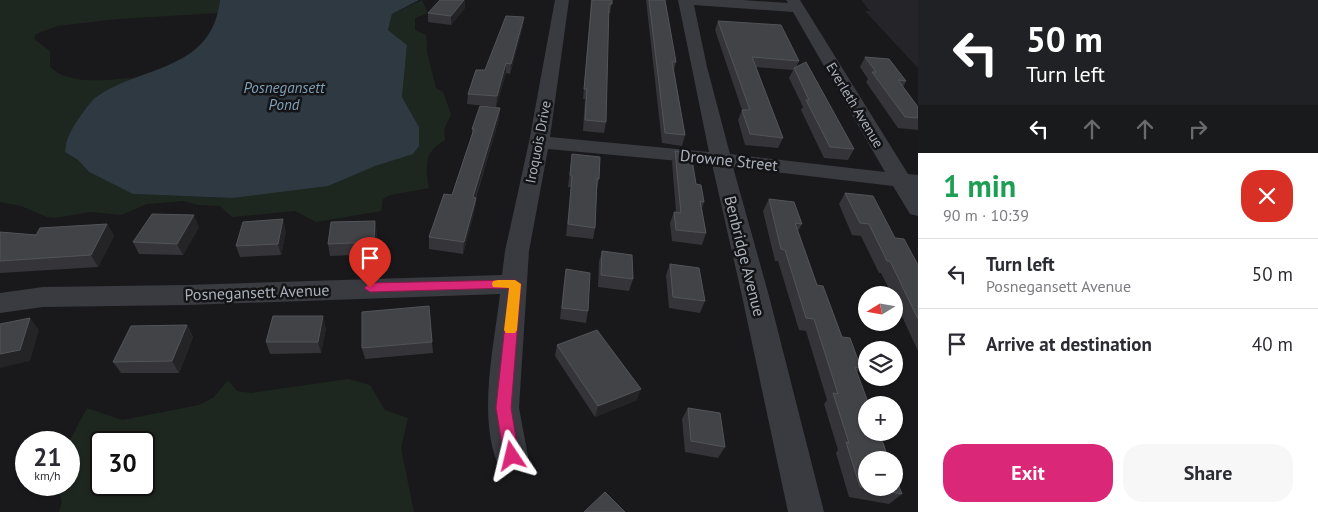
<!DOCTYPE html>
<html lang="en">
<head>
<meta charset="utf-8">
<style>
	body { margin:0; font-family:"PT Sans",sans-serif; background:#f7f7f7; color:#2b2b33; height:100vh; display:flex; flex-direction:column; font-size:19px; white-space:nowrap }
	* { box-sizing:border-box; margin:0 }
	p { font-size:16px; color:#7c7c81 }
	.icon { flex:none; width:28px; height:28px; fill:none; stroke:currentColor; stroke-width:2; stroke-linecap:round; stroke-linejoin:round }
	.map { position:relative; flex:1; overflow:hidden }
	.side { display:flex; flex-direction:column; background:#fff; width:400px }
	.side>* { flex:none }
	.hud { background:#202124; color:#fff; overflow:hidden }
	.needle { width:32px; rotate:259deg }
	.fabs { position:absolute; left:858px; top:286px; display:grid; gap:10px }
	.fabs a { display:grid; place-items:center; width:45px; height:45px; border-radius:50%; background:#fff; box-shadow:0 1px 4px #0004; font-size:25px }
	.speed { position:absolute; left:15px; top:431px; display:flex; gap:10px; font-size:25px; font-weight:700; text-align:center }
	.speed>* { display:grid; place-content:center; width:65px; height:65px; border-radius:50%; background:#fff; box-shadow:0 1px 4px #0004; line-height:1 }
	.speed small { font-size:12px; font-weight:400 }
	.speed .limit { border:2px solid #111; border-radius:8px; background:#fff; color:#111 }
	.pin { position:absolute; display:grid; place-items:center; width:42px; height:42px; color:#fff; margin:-51px -21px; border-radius:50% 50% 50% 0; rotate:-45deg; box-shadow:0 0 5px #0007 }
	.pin .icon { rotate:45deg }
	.me { position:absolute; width:55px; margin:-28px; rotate:350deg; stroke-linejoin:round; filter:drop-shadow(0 0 4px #0008) }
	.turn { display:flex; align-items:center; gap:18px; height:105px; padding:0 25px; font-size:22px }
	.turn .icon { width:65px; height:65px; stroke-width:2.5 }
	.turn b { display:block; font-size:35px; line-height:42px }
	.lanes { display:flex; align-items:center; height:48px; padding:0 25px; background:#0003; justify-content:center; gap:25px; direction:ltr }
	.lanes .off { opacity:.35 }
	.round { display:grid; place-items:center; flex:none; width:52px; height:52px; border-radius:20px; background:#f7f7f7 }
	.overview { display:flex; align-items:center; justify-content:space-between; height:85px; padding:0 25px }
	h1 { font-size:30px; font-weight:600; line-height:38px; color:#1e9e55 }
	.button { display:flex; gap:10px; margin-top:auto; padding:10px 25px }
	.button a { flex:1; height:58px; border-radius:20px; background:#db2777; color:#fff; font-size:20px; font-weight:600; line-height:58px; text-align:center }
	.button a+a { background:#f7f7f7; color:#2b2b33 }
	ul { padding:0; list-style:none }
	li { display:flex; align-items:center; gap:15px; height:70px; padding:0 25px; border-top:1px solid #e1e1e2 }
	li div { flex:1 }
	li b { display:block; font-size:19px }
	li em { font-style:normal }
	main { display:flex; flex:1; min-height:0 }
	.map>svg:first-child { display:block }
</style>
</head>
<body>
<main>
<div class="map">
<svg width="918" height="512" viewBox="0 0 918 512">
	<rect width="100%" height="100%" fill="#19191b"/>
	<!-- built -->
	<path fill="#252529" d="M861,0H918V68L865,11H870Z"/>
	<!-- green -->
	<g fill="#1e271f" fill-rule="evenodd">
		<path d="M0,0H220L218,13L118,19L57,26L36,34L34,39L50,51V67C70,87 114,79 140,77L98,95L65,152L78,160L89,172L133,194L233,198L375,166L413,153L419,127L402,97L407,45L388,30L392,14L422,0L428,13L415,18V30L426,35L427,52L436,88L443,92L451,114L444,130L445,140C424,151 425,167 429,188L390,195L383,199L381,211L316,222L295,211L232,217L220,206L198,205L183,201L147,204L121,215L91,212L55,218L47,217L21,206L0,202Z"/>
		<path d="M348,379L370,385L385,410L408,418L401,448L414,512H59L62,502L59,490L52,485H69V442L87,408L122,420L199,405L214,397L228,380L237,391L251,393ZM101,442H144V485H101Z"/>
	</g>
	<!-- water -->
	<path fill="#2e3941" d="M220,0H419L392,14L388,30L407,45L402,97L419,127V146L413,154L375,166L328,186L233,198L133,194L89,172L78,160L65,152C66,139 70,132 77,121C83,113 90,101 99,95C146,65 212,70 220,0Z"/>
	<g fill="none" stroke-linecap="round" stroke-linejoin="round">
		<!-- minor -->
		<path fill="#3a3b41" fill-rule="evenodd" d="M555,0H569L550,137L709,152L678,0H742L788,3L786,0H800L908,174L918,175V216L910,214L893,186L733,167L769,296L824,512H788L742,296L712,164L548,149L529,251L519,408L528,456L523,467L511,472L499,467C477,417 494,348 500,294L187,305L43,307L0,313V293L43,287L187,285L502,275L505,251L529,142ZM694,5L793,12L885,172L730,154L707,67Z"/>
	</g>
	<!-- wall -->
	<g fill="#353539">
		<path d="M591,0H612L610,13H608L606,122L604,133L583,131L585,99H583Z"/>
		<path d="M646,0H665L676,62L674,70L685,135L682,146L662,143Z"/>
		<path d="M465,8L451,25L428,22V13Z"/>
		<path d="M524,17L523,26L510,74L506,73L496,107L467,104L468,94Z"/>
		<path d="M718,21L799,61L796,67L854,149L848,160L824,158L801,110L803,107L789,78L793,70L756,67L783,138L778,148L745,145L738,120L742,110L715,30Z"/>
		<path d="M865,57L906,81L903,87L918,107V130L898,128L866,82L868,79L860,67Z"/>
		<path d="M500,108L499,119L476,198L475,209L463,254L429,249V237L452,195L472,134V129Z"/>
		<path d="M675,151L696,184L704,202L702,208L706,233L702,245L672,241L670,223L674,212H676L672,162Z"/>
		<path d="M572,154L599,179L597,190L595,228L593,239L566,236L571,187H568Z"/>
		<path d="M845,193L895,238L918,265V351L894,299V295H892L881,273H879L861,236L852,235L839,204Z"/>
		<path d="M769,199L802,224L798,231L817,285L842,337L861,368L857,372L902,494L889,504L849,497L836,453L838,450L824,404L827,400L806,331L799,330L778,261H775L763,211Z"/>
		<path d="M107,224L114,236L98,267L0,273V232L36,235Z"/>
		<path d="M199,227L183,255L139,254L133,242Z"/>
		<path d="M286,231L281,255L240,257L236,246Z"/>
		<path d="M377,232L376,254L330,256L328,244Z"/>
		<path d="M602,251L633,279L629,291L598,287L599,262Z"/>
		<path d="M670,264L705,301L700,313L669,308L666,275Z"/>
		<path d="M566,269L588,311L586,323L560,319L564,281Z"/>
		<path d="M187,325L193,337L179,373H121L113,362Z"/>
		<path d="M326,328L321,353L270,354L266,342Z"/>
		<path d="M432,342L433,353L365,359L362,348Z"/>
		<path d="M557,345L637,400L595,417L555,356Z"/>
		<path d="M688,408L725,447L718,458L685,452L682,419Z"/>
	</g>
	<!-- shaded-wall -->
	<g fill="#242427">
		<path d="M464,0H465V8L451,25V16Z"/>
		<path d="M524,17L523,26L510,74L511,64Z"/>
		<path d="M506,63V73L496,107L497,96Z"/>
		<path d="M500,108L499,119L472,209L473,197Z"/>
		<path d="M476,198L475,209L463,254L464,242Z"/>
		<path d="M194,215L199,227L183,255L177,244Z"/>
		<path d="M283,219L286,231L281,255L278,244Z"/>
		<path d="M375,221L377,232L376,254L374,242Z"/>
		<path d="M107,224L114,236L98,267L91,255Z"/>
		<path d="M323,316L326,328L321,353L318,342Z"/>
		<path d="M30,318L39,330L30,361L0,368V354Z"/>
		<path d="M187,325L193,337L179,373L172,361Z"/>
		<path d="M641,389L637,400L595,417L598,406Z"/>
	</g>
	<!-- building -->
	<g fill="#424347" stroke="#525459">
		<path d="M440,0H464L451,16L428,13Z"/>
		<path d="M592,0H612V4H609L606,122L585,120L587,89H584Z"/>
		<path d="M649,0H665L676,62H672L685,135L665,133Z"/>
		<path d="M506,16L524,17L511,64L506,63L497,96L468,94L476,70H485Z"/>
		<path d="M718,21L781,25L799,61L752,57L783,138L750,134L742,110H750Z"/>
		<path d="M865,57L889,59L906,81L898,80L918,107V118L905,117L872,72H876Z"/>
		<path d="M806,62L854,149L830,147L806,100H809L794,68Z"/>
		<path d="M480,106L500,108L473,197L476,198L464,242L429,237L444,194L452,195L474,129H472Z"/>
		<path d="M675,151L691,153L696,184L701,185L704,202L700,201L706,233L676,230L674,212L681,213Z"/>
		<path d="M572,154L600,157L599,179H597L595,228L568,224L572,176L570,175Z"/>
		<path d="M845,193L873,196L895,238L904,239L918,265V319L890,261H887L869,224L860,223Z"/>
		<path d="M769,199L794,202L802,224L795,223L817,285L823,286L842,337L850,338L861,368L855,367L869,405H866V432H879L889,460H866V488H894V473L902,494L860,487L846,442L849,443L833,393L838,394L814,319L806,318L785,250L781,249Z"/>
		<path d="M152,214L194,215L177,244L133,242Z"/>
		<path d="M283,219L278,244L236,246L243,222Z"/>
		<path d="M375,221L374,242L328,244L331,222Z"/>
		<path d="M107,224L91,255L0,261V232L36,235L40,228Z"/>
		<path d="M602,251L632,255L633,279L601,275Z"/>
		<path d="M670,264L699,268L705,301L673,297Z"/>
		<path d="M566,269L590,273L588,311L562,308Z"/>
		<path d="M429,306L432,342L362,348V312Z"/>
		<path d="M273,316H323L318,342H266Z"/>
		<path d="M30,318L20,350L0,354V324Z"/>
		<path d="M187,325L172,361L113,362L131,326Z"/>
		<path d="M597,330L641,389L598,406L557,345Z"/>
		<path d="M688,408L720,413L725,447L691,441Z"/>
		<path d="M605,492L625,512H584Z"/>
	</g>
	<!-- route -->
	<path fill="#db2777" stroke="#8e194d" d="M515,280L521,284L511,408L519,456L517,461L512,463L506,461L504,456L496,408L509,288L370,292L364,288L370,283Z"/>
	<!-- slow -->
	<path fill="#f59e0b" d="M498,280H515L521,284L517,330L515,333H506L504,330L509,288L493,287L492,284L493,281Z"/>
	<g text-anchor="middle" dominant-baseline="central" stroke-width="5" stroke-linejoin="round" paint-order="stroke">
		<!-- far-street labels -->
		<g font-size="14" fill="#abb1bc" stroke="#141416">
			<text transform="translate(855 105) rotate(59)">Everleth Avenue</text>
			<text transform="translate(538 142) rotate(-79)">Iroquois Drive</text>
		</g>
		<!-- far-water labels -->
		<g font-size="15" font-style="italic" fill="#80a0b8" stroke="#141416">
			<text x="284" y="87">Posnegansett<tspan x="284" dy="17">Pond</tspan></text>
		</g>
		<!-- street labels -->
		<g font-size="16" fill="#abb1bc" stroke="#141416">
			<text transform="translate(729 160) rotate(6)">Drowne Street</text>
			<text transform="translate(745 256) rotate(76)">Benbridge Avenue</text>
			<text transform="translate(257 292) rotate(-2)">Posnegansett Avenue</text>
		</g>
	</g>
</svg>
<div class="fabs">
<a><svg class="needle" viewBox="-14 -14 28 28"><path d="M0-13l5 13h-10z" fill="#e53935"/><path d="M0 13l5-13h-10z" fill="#7c7c81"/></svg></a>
<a><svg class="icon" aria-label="layers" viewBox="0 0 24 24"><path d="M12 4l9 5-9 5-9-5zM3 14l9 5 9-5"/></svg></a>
<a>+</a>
<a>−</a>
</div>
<div class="speed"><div>21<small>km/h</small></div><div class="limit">30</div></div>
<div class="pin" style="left:370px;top:288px;background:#d93025"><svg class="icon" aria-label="arrive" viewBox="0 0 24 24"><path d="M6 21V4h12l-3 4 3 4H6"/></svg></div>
<svg class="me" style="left:512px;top:456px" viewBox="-20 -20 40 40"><path d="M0-17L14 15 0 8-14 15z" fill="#db2777" stroke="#fff" stroke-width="4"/></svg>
</div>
<section class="side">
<div class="hud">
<div class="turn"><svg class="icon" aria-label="left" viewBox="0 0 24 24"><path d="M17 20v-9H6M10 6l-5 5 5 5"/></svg><div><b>50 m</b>Turn left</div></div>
<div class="lanes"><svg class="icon" aria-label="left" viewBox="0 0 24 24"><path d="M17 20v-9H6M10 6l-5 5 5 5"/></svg><svg class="icon off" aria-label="ahead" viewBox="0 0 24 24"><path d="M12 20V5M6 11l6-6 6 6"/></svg><svg class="icon off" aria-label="ahead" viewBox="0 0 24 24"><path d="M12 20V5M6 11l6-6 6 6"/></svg><svg class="icon off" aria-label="right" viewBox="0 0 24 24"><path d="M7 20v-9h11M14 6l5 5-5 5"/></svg></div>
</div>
<div class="overview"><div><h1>1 min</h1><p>90 m · 10:39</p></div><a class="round" style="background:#d93025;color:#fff"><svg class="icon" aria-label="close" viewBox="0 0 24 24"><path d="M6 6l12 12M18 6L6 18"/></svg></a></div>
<ul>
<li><svg class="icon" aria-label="left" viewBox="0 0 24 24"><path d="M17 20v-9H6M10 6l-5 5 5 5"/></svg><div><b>Turn left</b><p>Posnegansett Avenue</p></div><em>50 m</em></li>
<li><svg class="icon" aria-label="arrive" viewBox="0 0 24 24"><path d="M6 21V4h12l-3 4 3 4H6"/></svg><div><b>Arrive at destination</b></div><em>40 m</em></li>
</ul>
<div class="button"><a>Exit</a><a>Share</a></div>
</section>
</main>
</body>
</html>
